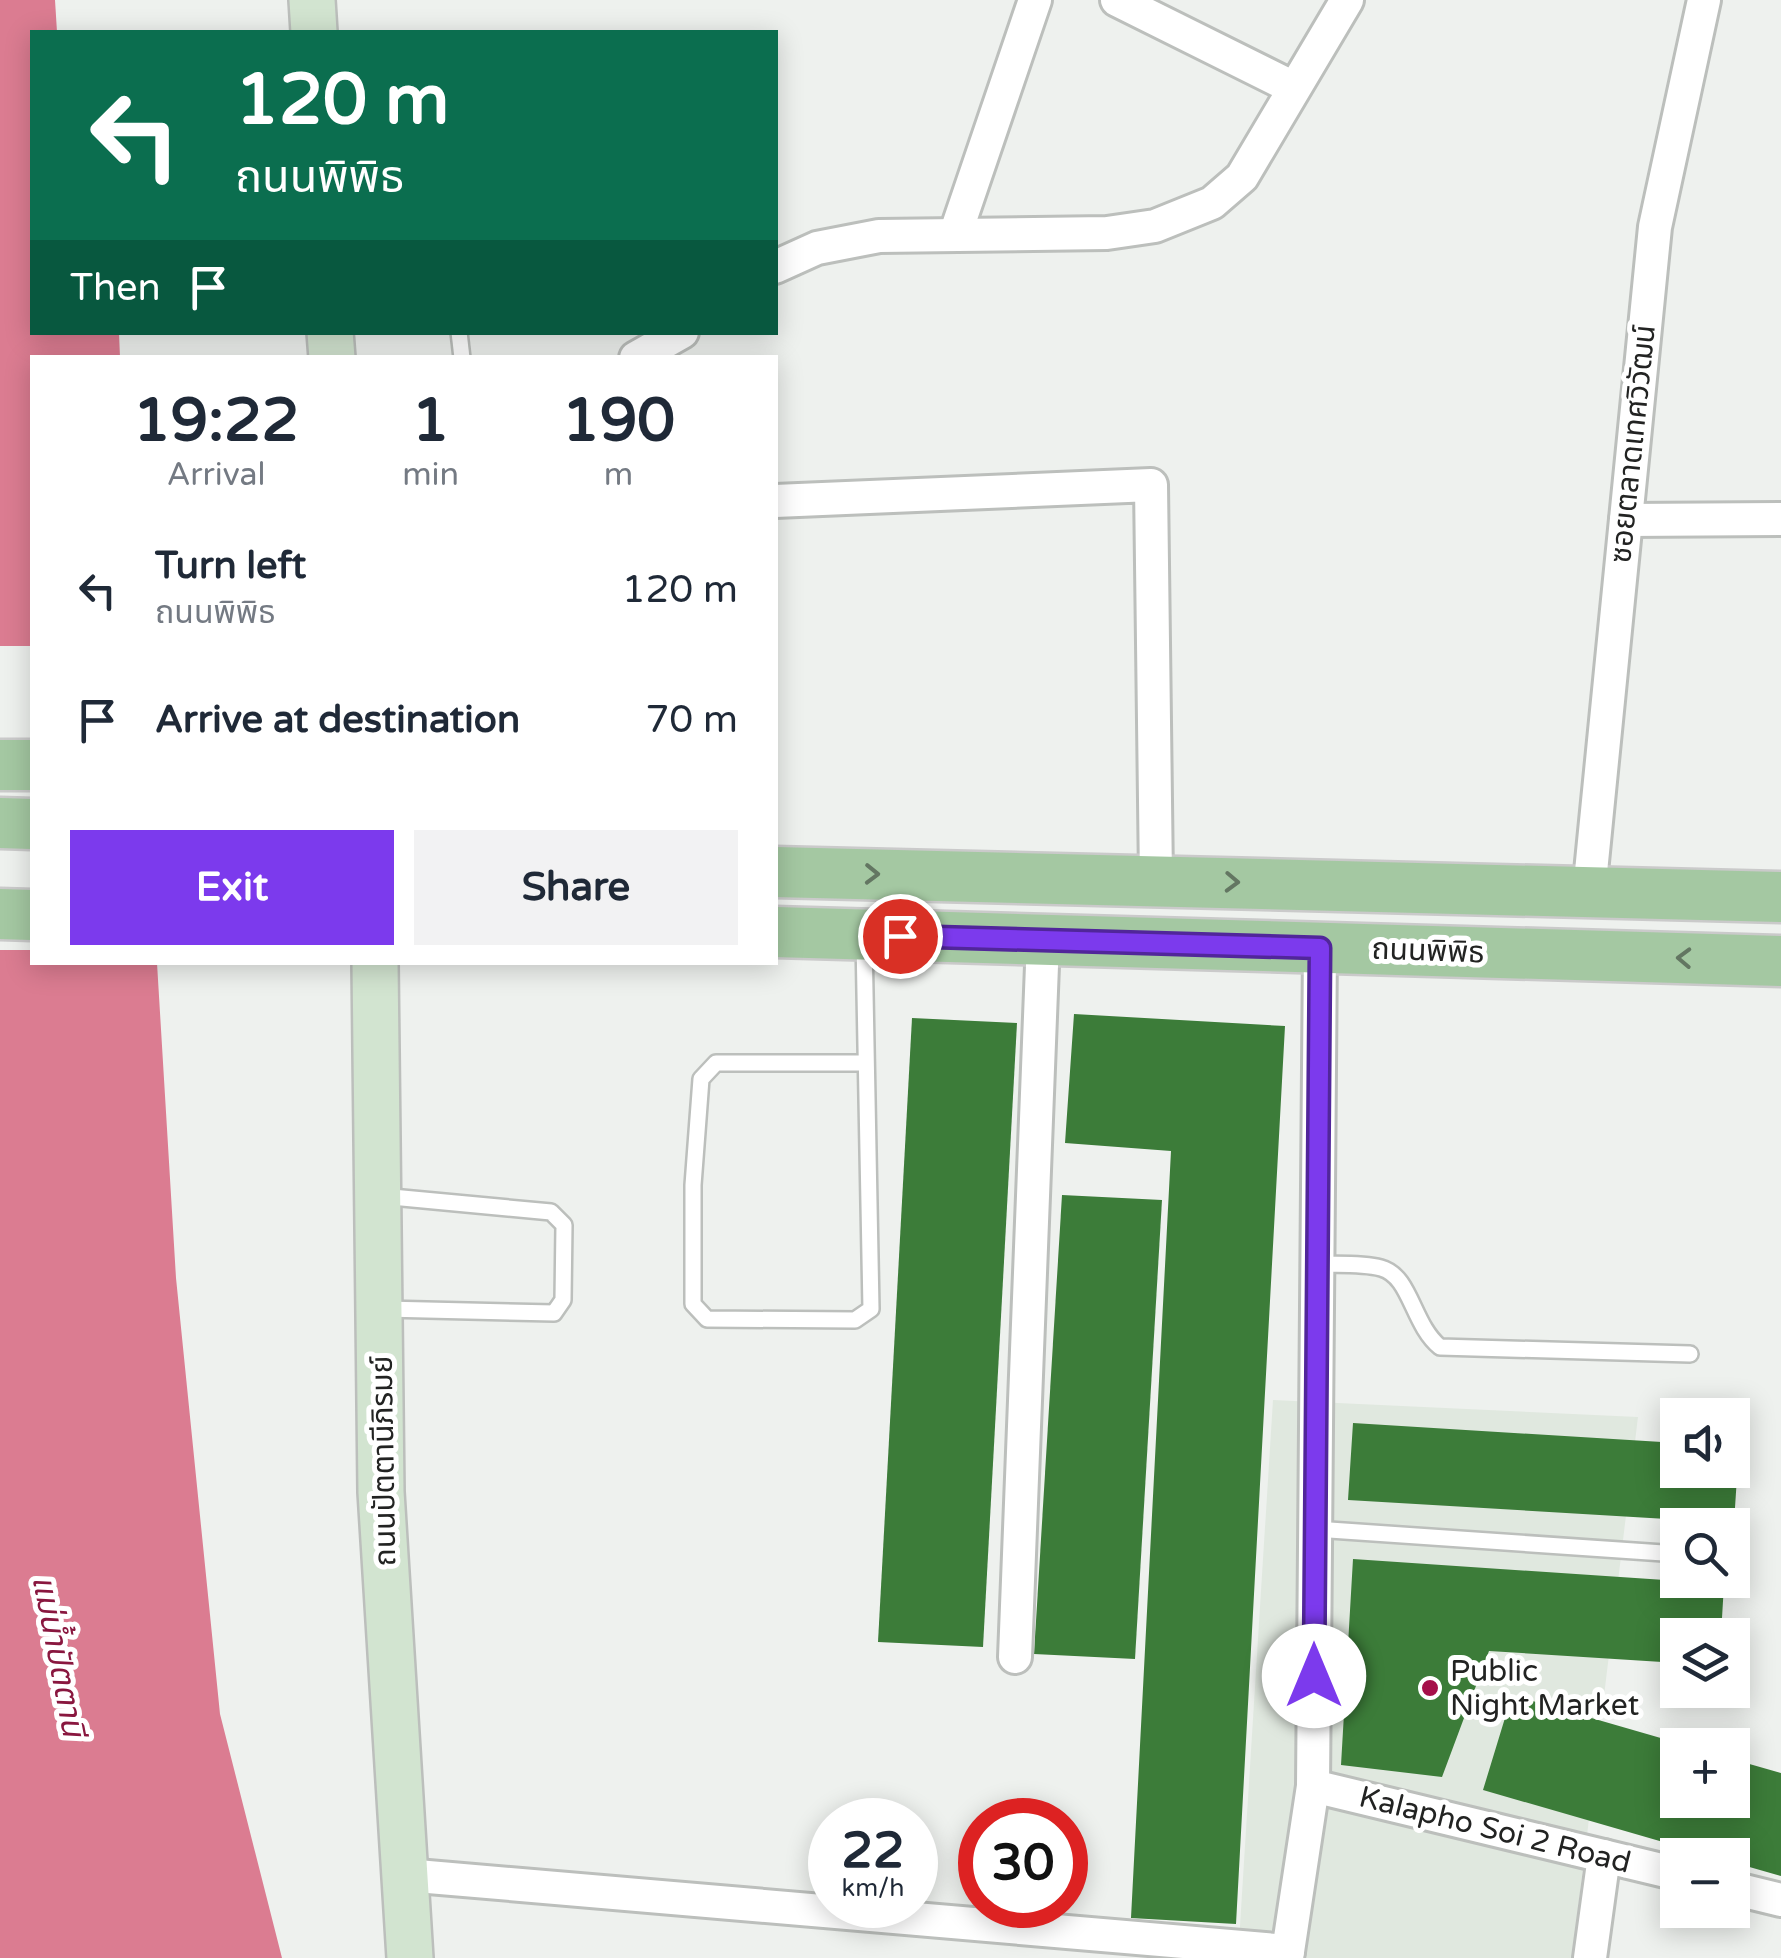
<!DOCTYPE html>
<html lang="en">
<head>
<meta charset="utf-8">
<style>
	body { margin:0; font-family:"Varela Round","Noto Sans Thai",sans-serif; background:#f2f2f3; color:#1f2937; height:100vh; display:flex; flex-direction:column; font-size:38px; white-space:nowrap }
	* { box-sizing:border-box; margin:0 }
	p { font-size:32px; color:#747a83 }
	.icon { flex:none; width:55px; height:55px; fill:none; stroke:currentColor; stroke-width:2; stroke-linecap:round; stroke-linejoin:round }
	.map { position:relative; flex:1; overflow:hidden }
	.sheet { position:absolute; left:30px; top:355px; width:748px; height:610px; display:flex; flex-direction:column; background:#fff; border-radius:0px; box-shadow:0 5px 25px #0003 }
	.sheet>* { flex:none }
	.guide { position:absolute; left:30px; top:30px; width:748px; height:305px; border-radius:0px; box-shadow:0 5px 25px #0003; background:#0b6e4f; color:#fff; overflow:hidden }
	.tools { position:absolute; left:1660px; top:1398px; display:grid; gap:20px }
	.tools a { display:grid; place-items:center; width:90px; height:90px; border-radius:0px; background:#fff; box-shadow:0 5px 25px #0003; font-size:50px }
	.speed { position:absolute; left:808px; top:1798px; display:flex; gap:20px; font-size:50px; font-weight:700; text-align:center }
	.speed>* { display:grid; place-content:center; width:130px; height:130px; border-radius:50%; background:#fff; box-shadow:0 5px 25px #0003; line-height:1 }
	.speed small { font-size:25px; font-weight:400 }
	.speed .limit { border:15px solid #d22; background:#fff; color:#111 }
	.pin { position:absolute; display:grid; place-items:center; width:85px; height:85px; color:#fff; margin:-42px; border:5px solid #fff; border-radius:50%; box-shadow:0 2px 10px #0007 }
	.me { position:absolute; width:110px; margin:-55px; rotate:0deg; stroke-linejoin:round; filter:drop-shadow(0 0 8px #0008) }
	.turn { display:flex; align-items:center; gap:35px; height:210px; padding:0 40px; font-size:45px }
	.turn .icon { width:130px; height:130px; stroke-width:2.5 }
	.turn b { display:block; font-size:70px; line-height:85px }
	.then { display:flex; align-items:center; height:95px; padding:0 40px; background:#0003; gap:20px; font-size:38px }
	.eta { display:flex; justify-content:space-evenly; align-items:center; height:170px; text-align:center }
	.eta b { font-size:60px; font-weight:700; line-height:70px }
	.cta { display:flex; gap:20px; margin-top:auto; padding:20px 40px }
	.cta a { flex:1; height:115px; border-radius:0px; background:#7c3aed; color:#fff; font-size:40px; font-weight:700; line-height:115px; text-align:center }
	.cta a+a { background:#f2f2f3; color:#1f2937 }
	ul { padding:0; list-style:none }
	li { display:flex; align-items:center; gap:30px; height:130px; padding:0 40px }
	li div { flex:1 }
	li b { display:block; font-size:38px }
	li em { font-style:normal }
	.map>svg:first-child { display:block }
</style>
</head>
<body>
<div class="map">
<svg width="1781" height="1958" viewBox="0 0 1781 1958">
	<rect width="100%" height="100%" fill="#eef1ee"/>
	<!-- built -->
	<path fill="#e0e8df" d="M1273,1400L1638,1417L1572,1958H1238Z"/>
	<!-- water -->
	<path fill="#db7c91" d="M0,0H55L57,32H32V332L119,333L120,357L32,358V962L157,963L176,1278L220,1714L282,1958H0Z"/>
	<!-- pier -->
	<rect fill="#eef1ee" x="0" y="646" width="32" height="304"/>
	<!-- building -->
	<g fill="#3c7c39">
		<path d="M1074,1014L1285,1026L1236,1924L1131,1918L1171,1151L1065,1143Z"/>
		<path d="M912,1018L1017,1023L983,1647L878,1642Z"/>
		<path d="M1062,1195L1162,1200L1135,1659L1034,1654Z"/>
		<path d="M1353,1423L1678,1443V1470H1732V1446H1739L1734,1523L1348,1500Z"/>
		<path d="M1353,1559L1724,1584L1721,1635H1678V1663L1489,1651L1442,1777L1341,1765Z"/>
		<path d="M1512,1695L1678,1743V1800H1732V1759L1781,1773V1876L1732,1862V1855H1708L1483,1790Z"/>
	</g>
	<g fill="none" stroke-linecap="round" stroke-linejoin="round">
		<!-- lane casing -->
		<g stroke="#bcbfbc" stroke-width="20">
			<g id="lane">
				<path d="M459,332L462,358"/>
				<path d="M864,940L871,1309L855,1320L707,1319L693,1304V1185L701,1079L716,1063H866"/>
				<path d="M381,1196L551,1212L564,1225L563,1300L554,1313L385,1309"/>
				<path d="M1317,1264C1337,1265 1361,1263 1381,1268C1411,1276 1412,1324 1440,1347L1690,1354"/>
				<path d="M1315,1529L1678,1554"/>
			</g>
		</g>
		<!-- street casing -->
		<g stroke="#bcbfbc" stroke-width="38">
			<g id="street">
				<path d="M1117,0L1294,88"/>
				<path d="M955,235L1035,0"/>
				<path d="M775,267L817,248L879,236L1107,233L1155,226L1212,203L1242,177L1347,0"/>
				<path d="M636,358L682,332"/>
				<path d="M775,501L1151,485L1156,879"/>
				<path d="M1626,520L1781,519"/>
				<path d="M1589,892L1655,227L1704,0"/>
				<path d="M1015,1657L1043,940"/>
				<path d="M1313,1786L1678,1874"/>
				<path d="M405,1875L1288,1951"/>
				<path d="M1732,1888L1781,1900"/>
				<path d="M1287,1958L1313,1786L1320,948"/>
				<path d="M1590,1958L1604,1856"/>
			</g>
		</g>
		<!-- secondary casing -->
		<g stroke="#bcbfbc" stroke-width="50">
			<g id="secondary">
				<path d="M312,0L314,32"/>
				<path d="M330,332L332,358"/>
				<path d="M375,962L381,1492L410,1958"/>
			</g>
		</g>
		<!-- primary casing -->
		<g stroke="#cacaca" stroke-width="55">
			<g id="primary">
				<path d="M0,765H32"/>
				<path d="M0,823L32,824"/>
				<path d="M775,872L1781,897"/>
				<path d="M0,914L32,915"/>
				<path d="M775,932L1781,961"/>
			</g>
		</g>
		<!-- lane -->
		<use href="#lane" stroke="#fff" stroke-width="15"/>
		<!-- street -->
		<use href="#street" stroke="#fff" stroke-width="32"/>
		<!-- secondary -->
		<use href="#secondary" stroke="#d2e4d0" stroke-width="45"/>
		<!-- primary -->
		<use href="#primary" stroke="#a4c8a2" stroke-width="50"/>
	</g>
	<!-- one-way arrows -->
	<defs><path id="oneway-chevron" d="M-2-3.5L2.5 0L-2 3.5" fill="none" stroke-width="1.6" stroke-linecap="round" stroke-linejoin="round" transform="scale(2.5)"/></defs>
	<g stroke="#637662">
		<use href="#oneway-chevron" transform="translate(872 874) rotate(1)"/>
		<use href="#oneway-chevron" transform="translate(1232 882) rotate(2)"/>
		<use href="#oneway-chevron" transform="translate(1684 958) rotate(-178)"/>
	</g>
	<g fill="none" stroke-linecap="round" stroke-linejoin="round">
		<!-- route casing -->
		<g stroke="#51269a" stroke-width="25">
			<path id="route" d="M900,936L1320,948L1314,1676"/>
		</g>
		<!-- route -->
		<use href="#route" stroke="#7c3aed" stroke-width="18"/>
	</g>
	<!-- markers -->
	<circle fill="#a6104a" stroke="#fff" stroke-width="4" cx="1430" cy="1688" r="10"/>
	<g text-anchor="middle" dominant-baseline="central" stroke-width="10" stroke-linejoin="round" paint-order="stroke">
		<!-- street labels -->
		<g font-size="30" fill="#222322" stroke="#fff">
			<text transform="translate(1633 444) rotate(-84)">ซอยตลาดเทศวิวัฒน์</text>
			<text transform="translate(1428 951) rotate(2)">ถนนพิพิธ</text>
			<text transform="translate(384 1461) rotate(-91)">ถนนปัตตานีภิรมย์</text>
			<text transform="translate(1495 1830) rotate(14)">Kalapho Soi 2 Road</text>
		</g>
		<!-- poi labels -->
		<g font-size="30" fill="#222322" stroke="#fff" text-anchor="start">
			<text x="1450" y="1671">Public<tspan x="1450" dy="34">Night Market</tspan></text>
		</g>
		<!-- water labels -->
		<g font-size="32" font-style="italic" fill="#89173f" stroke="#fff">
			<text transform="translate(58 1656) rotate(79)">แม่น้ำปัตตานี</text>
		</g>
	</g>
</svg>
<div class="tools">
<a><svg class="icon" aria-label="sound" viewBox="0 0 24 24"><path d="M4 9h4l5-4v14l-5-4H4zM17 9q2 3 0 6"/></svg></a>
<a><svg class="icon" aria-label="search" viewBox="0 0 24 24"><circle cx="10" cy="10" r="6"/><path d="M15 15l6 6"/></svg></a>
<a><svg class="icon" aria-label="layers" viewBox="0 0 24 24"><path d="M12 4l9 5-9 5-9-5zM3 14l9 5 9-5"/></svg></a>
<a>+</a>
<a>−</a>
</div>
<div class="speed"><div>22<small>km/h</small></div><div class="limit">30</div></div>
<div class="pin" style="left:900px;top:936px;background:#d93025"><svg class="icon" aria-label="arrive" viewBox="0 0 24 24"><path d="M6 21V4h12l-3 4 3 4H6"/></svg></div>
<svg class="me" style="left:1314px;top:1676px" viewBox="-20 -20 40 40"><circle r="19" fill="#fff"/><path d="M0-13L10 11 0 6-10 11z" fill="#7c3aed"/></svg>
<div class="guide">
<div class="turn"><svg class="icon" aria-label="left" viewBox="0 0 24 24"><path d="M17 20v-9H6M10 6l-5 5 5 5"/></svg><div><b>120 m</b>ถนนพิพิธ</div></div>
<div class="then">Then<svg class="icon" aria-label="arrive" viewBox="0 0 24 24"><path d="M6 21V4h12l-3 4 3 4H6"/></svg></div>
</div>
<section class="sheet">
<div class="eta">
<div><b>19:22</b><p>Arrival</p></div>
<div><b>1</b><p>min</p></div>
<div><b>190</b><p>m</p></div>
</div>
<ul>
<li><svg class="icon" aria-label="left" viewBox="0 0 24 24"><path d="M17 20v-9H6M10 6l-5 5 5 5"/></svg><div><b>Turn left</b><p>ถนนพิพิธ</p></div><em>120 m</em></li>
<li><svg class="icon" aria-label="arrive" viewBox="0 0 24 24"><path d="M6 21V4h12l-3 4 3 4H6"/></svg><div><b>Arrive at destination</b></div><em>70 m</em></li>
</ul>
<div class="cta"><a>Exit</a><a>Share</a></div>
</section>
</div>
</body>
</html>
